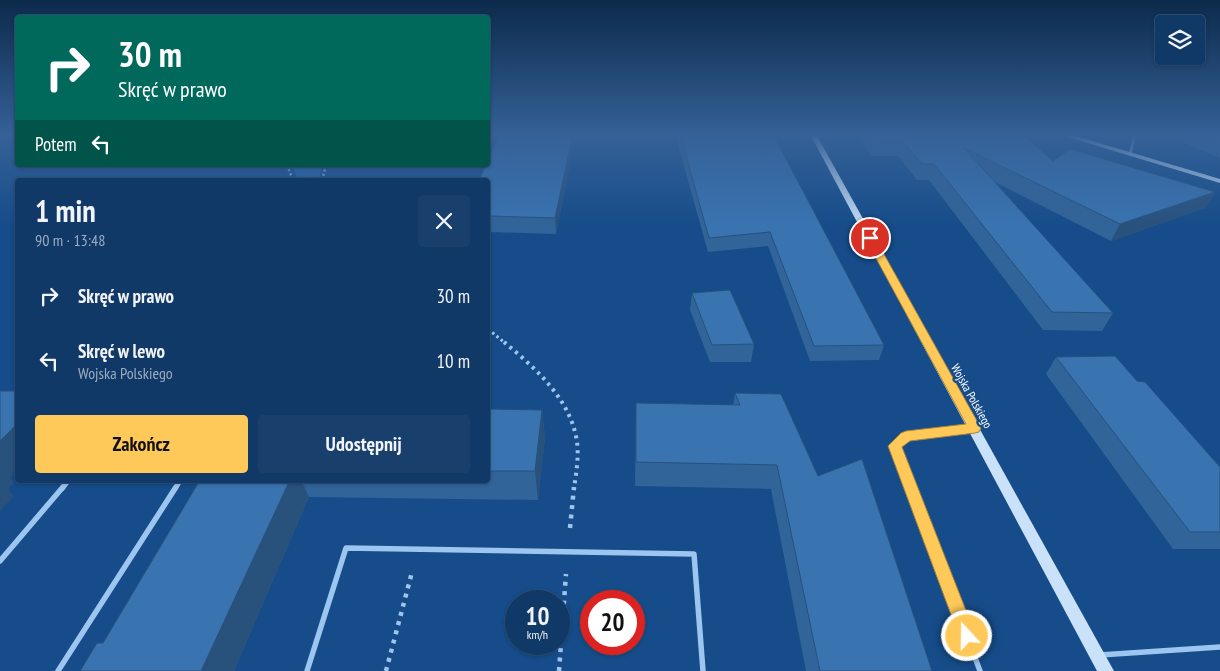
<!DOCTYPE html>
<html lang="pl">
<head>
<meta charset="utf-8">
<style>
	body { margin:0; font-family:"PT Sans Narrow",sans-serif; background:#19406d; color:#f1f3f6; height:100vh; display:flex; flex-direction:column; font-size:19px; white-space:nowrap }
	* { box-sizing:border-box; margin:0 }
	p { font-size:16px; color:#9cacc0 }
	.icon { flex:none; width:28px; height:28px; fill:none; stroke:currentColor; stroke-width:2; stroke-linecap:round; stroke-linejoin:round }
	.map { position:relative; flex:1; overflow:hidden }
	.panel { position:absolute; left:15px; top:178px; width:475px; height:305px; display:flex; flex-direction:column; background:#103967; border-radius:5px; box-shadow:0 1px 4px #0004,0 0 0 1px #30537b }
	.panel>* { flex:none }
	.banner { position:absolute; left:15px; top:15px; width:475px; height:152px; border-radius:5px; box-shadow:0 1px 4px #0004,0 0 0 1px #30537b; background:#00695c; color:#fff; overflow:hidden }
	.buttons { position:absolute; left:1155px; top:15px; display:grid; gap:10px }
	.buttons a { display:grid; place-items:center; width:50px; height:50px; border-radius:5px; background:#103967; box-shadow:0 1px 4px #0004,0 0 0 1px #30537b; font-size:25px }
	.speed { position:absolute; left:505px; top:590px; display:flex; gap:10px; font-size:25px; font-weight:700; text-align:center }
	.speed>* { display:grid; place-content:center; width:65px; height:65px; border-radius:50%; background:#103967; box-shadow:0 1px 4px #0004,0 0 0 1px #30537b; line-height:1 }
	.speed small { font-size:12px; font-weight:400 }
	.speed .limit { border:8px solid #d22; background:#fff; color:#111 }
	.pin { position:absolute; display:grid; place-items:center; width:42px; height:42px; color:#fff; margin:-21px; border:2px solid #fff; border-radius:50%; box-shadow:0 1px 5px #0007 }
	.me { position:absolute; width:55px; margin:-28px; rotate:339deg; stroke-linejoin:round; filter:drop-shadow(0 0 4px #0008) }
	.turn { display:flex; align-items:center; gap:18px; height:105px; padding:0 20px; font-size:22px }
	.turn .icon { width:65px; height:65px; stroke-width:2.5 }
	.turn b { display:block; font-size:35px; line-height:42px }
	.then { display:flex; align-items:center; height:48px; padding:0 20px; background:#0003; gap:10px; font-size:19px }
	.round { display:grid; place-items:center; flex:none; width:52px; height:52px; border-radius:5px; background:#19406d }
	.head { display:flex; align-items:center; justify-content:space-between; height:85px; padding:0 20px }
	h1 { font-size:30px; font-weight:700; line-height:38px }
	.cta { display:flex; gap:10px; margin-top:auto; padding:10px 20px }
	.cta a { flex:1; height:58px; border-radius:5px; background:#ffc95a; color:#111; font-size:20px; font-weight:700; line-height:58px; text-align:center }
	.cta a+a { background:#19406d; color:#f1f3f6 }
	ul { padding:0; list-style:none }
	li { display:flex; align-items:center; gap:15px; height:65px; padding:0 20px }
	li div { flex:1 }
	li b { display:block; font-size:19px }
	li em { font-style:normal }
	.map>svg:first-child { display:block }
</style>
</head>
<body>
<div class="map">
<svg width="1220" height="671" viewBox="0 0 1220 671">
	<rect width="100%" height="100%" fill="#154c89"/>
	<!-- green -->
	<path fill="#2464a7" d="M292,165H322L319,180H298Z"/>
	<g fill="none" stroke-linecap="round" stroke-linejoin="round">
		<!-- path-far3 -->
		<g stroke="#9cc5ef" stroke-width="2.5" stroke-dasharray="2 2.5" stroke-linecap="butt">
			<path d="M287,165L293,180"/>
			<path d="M322,180L326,165"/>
		</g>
		<!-- path-far2 -->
		<path stroke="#9cc5ef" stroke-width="3" stroke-dasharray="2.5 3" stroke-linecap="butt" d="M488,329L505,343"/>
		<!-- path-far1 -->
		<path stroke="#9cc5ef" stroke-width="4" stroke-dasharray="3 4.5" stroke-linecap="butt" d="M504,342C535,368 571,399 577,442C579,457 576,474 574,489"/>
		<!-- path -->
		<g stroke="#9cc5ef" stroke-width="4.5" stroke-dasharray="4 5.5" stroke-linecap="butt">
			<path d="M570,528L574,487"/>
			<path d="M386,671L412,572"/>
			<path d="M559,671L566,574"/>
		</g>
		<!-- lane-far2 -->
		<path stroke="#9cc5ef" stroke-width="2.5" d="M1130,155L1135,134"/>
		<!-- lane-far1 -->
		<g stroke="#9cc5ef" stroke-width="4.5">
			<path d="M62,489L69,480"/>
			<path d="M175,489L181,480"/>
			<path d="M911,489L895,446L906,436L972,428"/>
		</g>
		<!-- lane -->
		<g stroke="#9cc5ef" stroke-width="5.5">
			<path d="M911,487L980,671"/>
			<path d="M0,561L63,487"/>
			<path d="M1100,655L1220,647"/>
			<path d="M58,671L176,487"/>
			<path d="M307,671L346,548L694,554L703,671"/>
		</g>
		<!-- secondary -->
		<g fill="#cae1fa" fill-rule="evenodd">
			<path d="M810,134H816L1114,671H1097Z"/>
			<path d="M1058,134H1069L1220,179V183Z"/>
		</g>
	</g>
	<!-- wall -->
	<g fill="#316498">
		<path d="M675,134H773L884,345L879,360L810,361L768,246L708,252Z"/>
		<path d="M857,134H1022L1053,161L1215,192L1205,208L1111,241L993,181L1113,313L1102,331L1043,330L929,180H917L898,156H871Z"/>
		<path d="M1167,134H1220V158L1175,139L1176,138Z"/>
		<path d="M573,148L556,234L488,232V180Z"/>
		<path d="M692,293L754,344L751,362H710L690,310Z"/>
		<path d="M1056,357L1137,381L1220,467V549H1173L1046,374Z"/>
		<path d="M735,393L818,476L932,671H806L771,489L635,486L636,403L733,405Z"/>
		<path d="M488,409L542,410L545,438L538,500L309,497L234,671H80L103,643L200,480H488Z"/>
	</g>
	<!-- shaded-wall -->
	<g fill="#28517c">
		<path d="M573,134V148L556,234L555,218Z"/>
		<path d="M1215,192L1205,208L1111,241L1120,224Z"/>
		<path d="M542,410L545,438L538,500L535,471Z"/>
		<path d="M18,423V470L10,478L14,482L8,490L14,496L0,511V441Z"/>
		<path d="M290,480H301L309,497L234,671H201Z"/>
	</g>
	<!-- building -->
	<g fill="#3974b1" stroke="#28517c">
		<path d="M499,134H573L555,218L488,216V180H479L486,165H488V161Z"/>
		<path d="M680,134H773L884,345L814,346L770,232L709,238Z"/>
		<path d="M870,134H1022L1053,161L1070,149L1215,192L1120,224L964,148L1113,313L1052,312L934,164H922L902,141H875Z"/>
		<path d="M730,290L754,344L712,345L692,293Z"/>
		<path d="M1115,356L1137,381L1145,382L1220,467V532H1190L1056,357Z"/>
		<path d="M0,391H18V423L0,441Z"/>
		<path d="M735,393L781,394L818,476L862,459L932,671H820L777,465L636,462V403L740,405Z"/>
		<path d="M488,409L542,410L535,471H488Z"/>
		<path d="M200,480H290L201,671H80L97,643H103Z"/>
	</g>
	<!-- sky -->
	<linearGradient id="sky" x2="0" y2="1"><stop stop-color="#0c2a4b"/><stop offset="0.59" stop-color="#356197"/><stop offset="1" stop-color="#356197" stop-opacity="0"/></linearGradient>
	<rect width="1220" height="228" fill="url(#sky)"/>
	<!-- route -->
	<path fill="#ffc95a" stroke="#a6833a" d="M870,235L875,238L981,428L979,432L975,433L910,441L902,447L976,636L973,642L967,645L961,642L959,636L888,446L901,433L906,431L966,424L865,238Z"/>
	<g text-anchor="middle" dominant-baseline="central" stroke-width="5" stroke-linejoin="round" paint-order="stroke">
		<!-- street labels -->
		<g font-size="12" fill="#fff" stroke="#154c89">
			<text transform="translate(972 396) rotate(61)">Wojska Polskiego</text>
		</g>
	</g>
</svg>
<div class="buttons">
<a><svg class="icon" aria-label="layers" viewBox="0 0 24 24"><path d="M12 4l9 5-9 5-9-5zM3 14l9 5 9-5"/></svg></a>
</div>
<div class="speed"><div>10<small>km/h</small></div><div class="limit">20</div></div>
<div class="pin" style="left:870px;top:238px;background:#d93025"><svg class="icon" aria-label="arrive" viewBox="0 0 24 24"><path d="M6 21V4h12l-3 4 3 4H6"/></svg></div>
<svg class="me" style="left:967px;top:636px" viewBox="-20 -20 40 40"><circle r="17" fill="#ffc95a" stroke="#fff" stroke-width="3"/><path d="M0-11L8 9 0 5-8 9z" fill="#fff"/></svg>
<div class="banner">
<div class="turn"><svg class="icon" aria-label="right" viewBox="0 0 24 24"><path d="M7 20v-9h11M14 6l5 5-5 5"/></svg><div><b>30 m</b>Skręć w prawo</div></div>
<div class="then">Potem<svg class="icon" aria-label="left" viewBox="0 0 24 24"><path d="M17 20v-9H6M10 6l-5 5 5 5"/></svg></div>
</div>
<section class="panel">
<div class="head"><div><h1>1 min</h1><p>90 m · 13:48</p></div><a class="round"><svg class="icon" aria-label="close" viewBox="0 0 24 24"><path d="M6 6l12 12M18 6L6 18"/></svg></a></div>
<ul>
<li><svg class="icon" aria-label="right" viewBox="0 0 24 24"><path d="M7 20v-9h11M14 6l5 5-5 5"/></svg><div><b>Skręć w prawo</b></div><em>30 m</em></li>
<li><svg class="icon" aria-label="left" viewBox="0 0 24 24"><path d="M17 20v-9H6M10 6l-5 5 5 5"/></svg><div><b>Skręć w lewo</b><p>Wojska Polskiego</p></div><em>10 m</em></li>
</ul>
<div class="cta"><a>Zakończ</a><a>Udostępnij</a></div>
</section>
</div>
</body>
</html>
